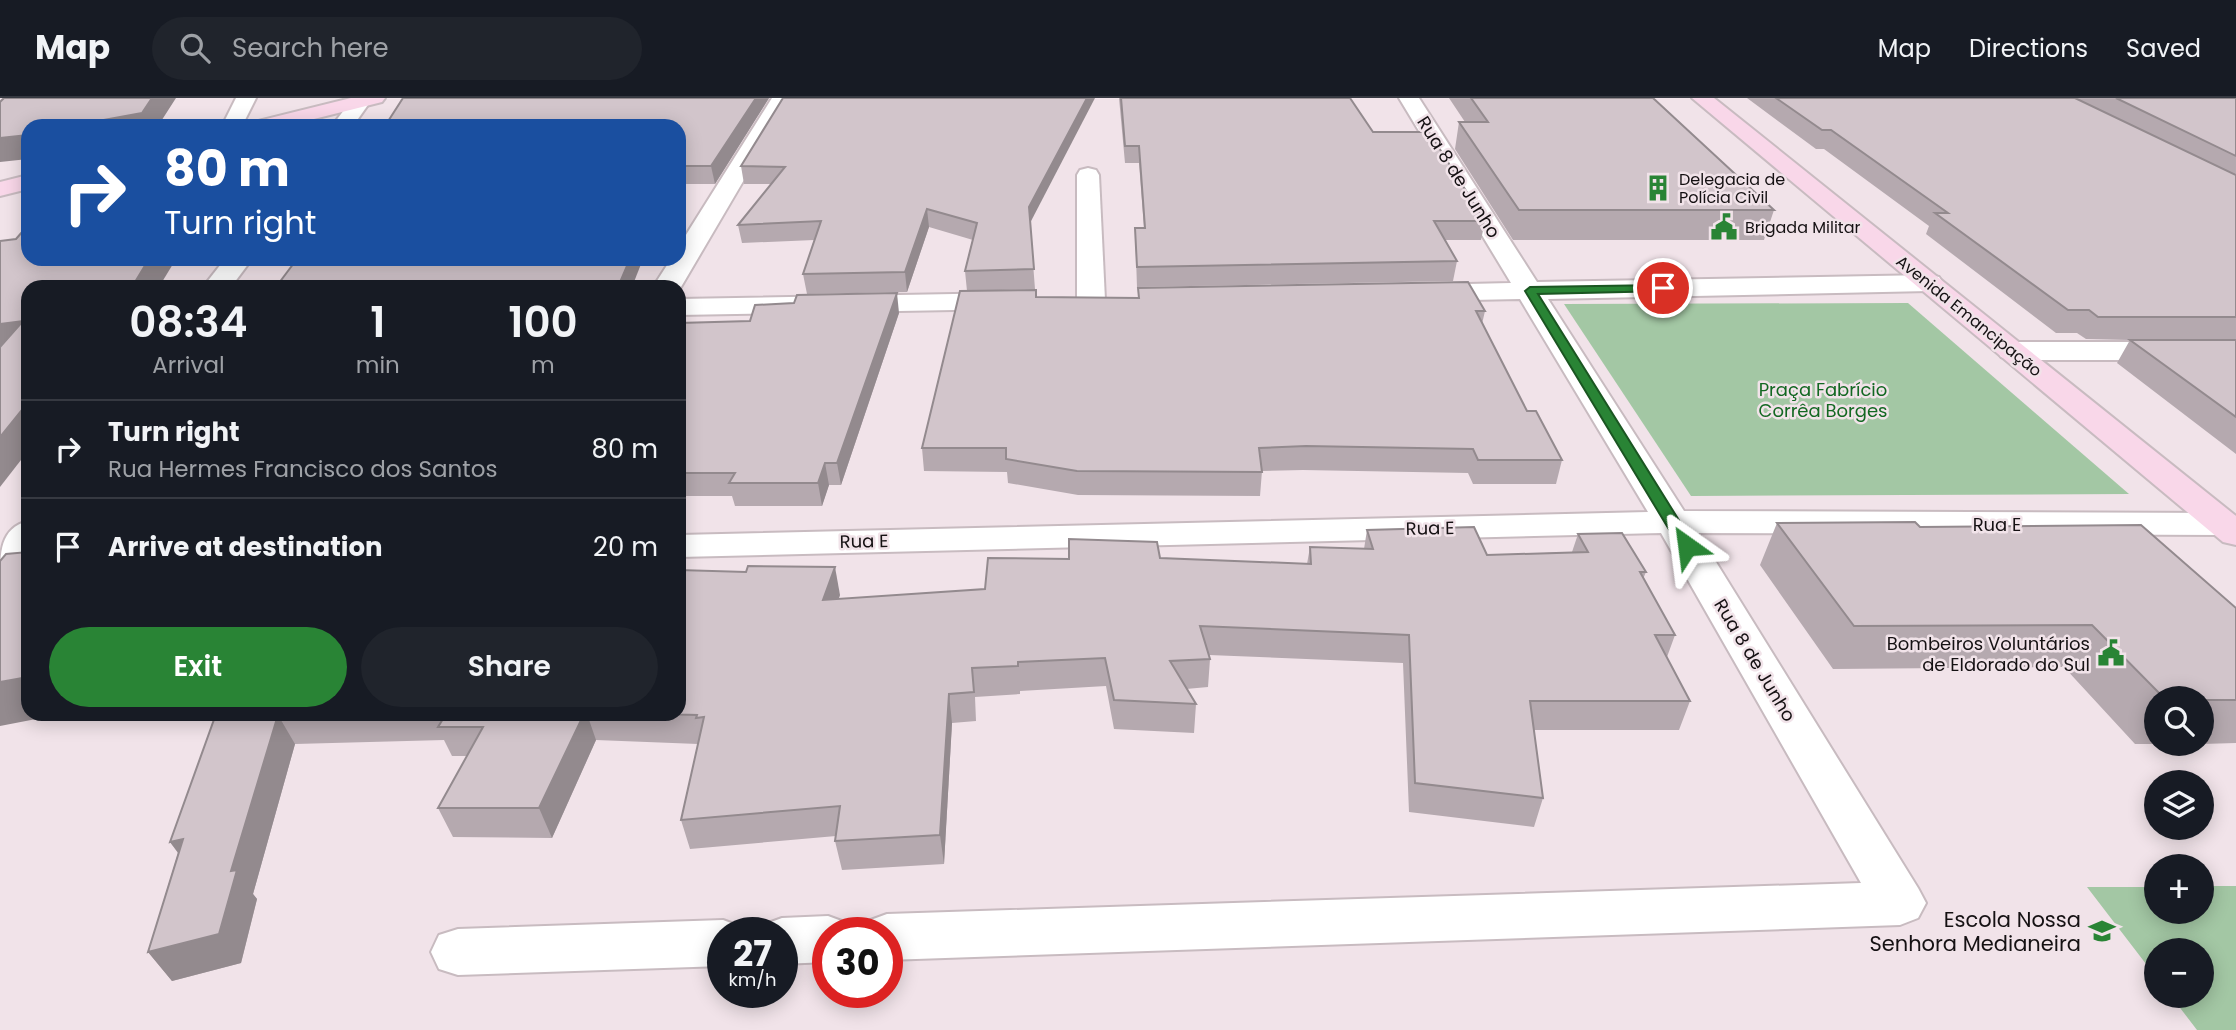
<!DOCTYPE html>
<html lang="en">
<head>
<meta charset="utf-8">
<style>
	body { margin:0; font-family:Poppins,sans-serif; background:#20242c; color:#f1f3f6; height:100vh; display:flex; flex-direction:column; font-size:26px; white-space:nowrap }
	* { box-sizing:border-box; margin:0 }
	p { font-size:23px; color:#9ea1a6 }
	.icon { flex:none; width:38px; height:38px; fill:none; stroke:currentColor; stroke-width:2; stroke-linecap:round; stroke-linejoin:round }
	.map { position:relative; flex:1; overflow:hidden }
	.details { position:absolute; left:21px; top:182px; width:665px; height:441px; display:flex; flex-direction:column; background:#171b24; border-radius:21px; box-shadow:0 4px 18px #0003 }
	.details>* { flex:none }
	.banner { position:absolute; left:21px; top:21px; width:665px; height:147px; border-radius:21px; box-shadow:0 4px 18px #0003; background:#1a4fa0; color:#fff; overflow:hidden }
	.buttons { position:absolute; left:2144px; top:588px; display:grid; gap:14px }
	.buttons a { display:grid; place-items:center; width:70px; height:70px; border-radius:50%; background:#171b24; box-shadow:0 4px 18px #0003; font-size:35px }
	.speed { position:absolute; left:707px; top:819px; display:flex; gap:14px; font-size:35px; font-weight:700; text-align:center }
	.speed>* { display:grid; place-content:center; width:91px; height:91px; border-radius:50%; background:#171b24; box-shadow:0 4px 18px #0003; line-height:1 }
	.speed small { font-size:18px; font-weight:400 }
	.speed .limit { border:10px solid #d22; background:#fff; color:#111 }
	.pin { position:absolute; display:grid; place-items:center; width:60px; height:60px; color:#fff; margin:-30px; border:4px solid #fff; border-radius:50%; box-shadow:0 2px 7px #0007 }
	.me { position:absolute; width:77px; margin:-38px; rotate:329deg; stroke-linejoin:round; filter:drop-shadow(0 0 5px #0008) }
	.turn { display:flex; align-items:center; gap:24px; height:147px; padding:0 28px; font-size:32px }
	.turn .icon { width:91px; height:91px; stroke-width:2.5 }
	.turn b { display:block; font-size:49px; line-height:60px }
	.eta { display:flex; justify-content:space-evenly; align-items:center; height:119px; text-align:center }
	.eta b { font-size:42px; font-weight:600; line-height:49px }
	.primary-button { display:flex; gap:14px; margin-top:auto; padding:14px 28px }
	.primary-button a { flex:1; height:80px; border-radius:42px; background:#298435; color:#fff; font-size:28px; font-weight:600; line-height:80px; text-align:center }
	.primary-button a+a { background:#20242c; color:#f1f3f6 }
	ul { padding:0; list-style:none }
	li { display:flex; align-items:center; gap:21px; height:98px; padding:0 28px; border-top:2px solid #363941 }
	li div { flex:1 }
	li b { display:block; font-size:26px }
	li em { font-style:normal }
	header { display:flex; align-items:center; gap:42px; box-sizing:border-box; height:98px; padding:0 35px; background:#171b24; border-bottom:2px solid #363941 }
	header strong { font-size:33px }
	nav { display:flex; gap:38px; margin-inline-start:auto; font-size:24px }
	.search { width:490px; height:63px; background:#20242c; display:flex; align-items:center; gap:18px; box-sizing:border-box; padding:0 24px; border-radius:38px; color:#9ea1a6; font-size:26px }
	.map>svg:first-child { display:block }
</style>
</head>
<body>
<header>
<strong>Map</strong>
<div class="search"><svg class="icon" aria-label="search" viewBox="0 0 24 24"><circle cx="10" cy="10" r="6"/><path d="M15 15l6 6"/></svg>Search here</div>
<nav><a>Map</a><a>Directions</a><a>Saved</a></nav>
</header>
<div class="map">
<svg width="2236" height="932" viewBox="0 0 2236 932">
	<rect width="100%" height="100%" fill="#f1e3e9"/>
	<!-- green -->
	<g fill="#a3c7a4">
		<path d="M1908,205L2129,396L1691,398L1564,206Z"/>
		<path d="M2202,788H2236V932H2197L2171,898H2202V852H2156V879L2087,789H2156V814H2202Z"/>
	</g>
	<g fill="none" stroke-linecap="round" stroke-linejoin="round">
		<!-- street casing -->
		<g stroke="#c8bbc0" stroke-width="4">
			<g id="street">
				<path d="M236,0H256L242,28H222Z"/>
				<path d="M353,0H367L370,4L353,28H332Z"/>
				<path d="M772,0H792L681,189L679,191V189H653L671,161H679V148Z"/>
				<path d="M1399,0H1419L1537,184L1929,177L1939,179L1943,185L1939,191L1929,193L1548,201L1684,413L2224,415L2236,418V434L2224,437L1698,435L1918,790L1926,805L1918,820L1900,827L887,862V835H862L868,823L887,816L1861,785L1661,435L679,459V437L1648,414L1520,201L1423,203L1413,201L1409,195L1413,189L1423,187L1511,185Z"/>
				<path d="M1088,70L1096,72L1099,77L1105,202L1101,208L1091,210L1081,208L1077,202V77L1080,72Z"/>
				<path d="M225,161H252L231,189H203Z"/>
				<path d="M1009,195L1019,197L1023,203L1019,209L1009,211L679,217V201Z"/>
				<path d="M2012,244H2236V262H2012L2001,259L1997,253L2001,247Z"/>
				<path d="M28,423C28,449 30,474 0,482C0,455 0,430 28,423Z"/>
				<path d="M828,818L847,825L852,835H828V864L782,866V835H759L763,827L782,820Z"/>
				<path d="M723,822L742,829L745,835H723V868L458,877L439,871L431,854L439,837L458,831Z"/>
			</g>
		</g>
		<!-- secondary casing -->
		<g stroke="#c8bbc0" stroke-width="4">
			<g id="secondary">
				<path d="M351,0H385L382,4L286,28H251L254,24Z"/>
				<path d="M1692,0H1714L2236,418V447L2223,444Z"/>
				<path d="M28,77V91L0,98V84Z"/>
			</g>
		</g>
		<!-- street -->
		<use href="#street" fill="#fff" fill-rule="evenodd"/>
		<!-- secondary -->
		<use href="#secondary" fill="#f9d7e9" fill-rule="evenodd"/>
	</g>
	<!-- wall -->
	<g fill="#b5a9af">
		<path d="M403,0H769L715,86H679V28Z"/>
		<path d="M783,0L1030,126L1035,191L967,193L965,173L973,142L929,129L907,194L807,196L803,176L814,142L742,145L738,127L771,86H744L741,68Z"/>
		<path d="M1119,0H1350L1373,34L1485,123L1481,142H1445L1457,163L1453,183L1137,189L1135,130H1144L1139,65H1125Z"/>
		<path d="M1449,0H1653L1774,112L1764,142H1513L1455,51L1459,24H1465Z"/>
		<path d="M1747,0H2236V356L2117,265L2130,242L2086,241L2077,235H2056L1926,136L1929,128L1824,51H1816Z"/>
		<path d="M1138,190L1485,213L1482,226L1527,313L1562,362L1556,386H1473L1468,375L1303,372L1262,373L1260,398L1078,397L1008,385L1007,374L924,373L922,350L1036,199L1138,200Z"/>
		<path d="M899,215L841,387H829L822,408H735L732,398H679V225L750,223Z"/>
		<path d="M1777,425L1920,429L2236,510V645L2202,646V600H2156V646H2179H2135L2064,569L1833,571L1760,467Z"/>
		<path d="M1367,432L1487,457L1572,454L1578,436L1646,474L1643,481L1675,537L1667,559L1690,603L1679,632H1533L1543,700L1534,729L1409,714L1403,565L1209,557L1210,561L1208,589L1186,591L1196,606L1194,635L1114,631L1106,588L1020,593V596L975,599L976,623L952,625L944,766L842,772L835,743L836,738L690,751L681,722L698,646L596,642L552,740L453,739L438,710L467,658H452L444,642L295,646L253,796L257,801L241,865L172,883L148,854L178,755L170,744L216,616H679L840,497L838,501L985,491L1069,461L1160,460L1307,466L1310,449L1364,451Z"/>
	</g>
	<!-- shaded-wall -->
	<g fill="#938a8e">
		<path d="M152,0H176L158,28H77L104,22Z"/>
		<path d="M756,0H769L715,86L711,68Z"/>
		<path d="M1087,0H1095L1029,127V109Z"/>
		<path d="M28,37V61L0,64V40Z"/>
		<path d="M927,111L929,129L907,194L905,174Z"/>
		<path d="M149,161H176L159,189H132Z"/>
		<path d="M630,161H643L632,189H618Z"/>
		<path d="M897,195L899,215L841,387L837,365Z"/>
		<path d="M23,223L0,253V226Z"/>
		<path d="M28,307V353L0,389V339L25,308Z"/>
		<path d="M825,365L829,387L822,408L818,385Z"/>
		<path d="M835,469L840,497L829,530L823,502Z"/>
		<path d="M28,579V616H62L0,628V584Z"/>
		<path d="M949,596L952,625L944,766L940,737Z"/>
		<path d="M584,616H587L596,642L552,740L539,710Z"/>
		<path d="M278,617L295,646L253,796L257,801L241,865L172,883L148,854L231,773Z"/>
		<path d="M183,741L192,773L170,744Z"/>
	</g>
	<!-- building -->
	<g fill="#d2c5cb" stroke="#938a8e" stroke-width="2">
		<path d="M4,0H152L142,15L104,22L100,26L77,28H28V37L0,40V4Z"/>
		<path d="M403,0H756L711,68H679V28H385Z"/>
		<path d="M783,0H1087L1029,109L1034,171L965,173L977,125L927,111L905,174L803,176L821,123L738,127L785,69L741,68Z"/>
		<path d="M1121,0H1350L1373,34H1429L1485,123H1434L1457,163L1137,169L1135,130H1145L1139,48H1125Z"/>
		<path d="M1471,0H1653L1774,112H1519L1459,24H1488Z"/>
		<path d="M1776,0H2075L2236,77V219H2098L2089,212H2068L1935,115H1948L1831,32H1822Z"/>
		<path d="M2116,0H2236V58Z"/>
		<path d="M28,132V161H149L132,189H28V307L25,308L0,339V249L23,223L0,226V143L16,141L23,133Z"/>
		<path d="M297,161H630L618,189H276Z"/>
		<path d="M1468,184L1485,213H1476L1527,313H1536L1562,362H1478L1473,351L1306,348L1259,350L1262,374L1077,373L1006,361V350H922L960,193L1036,192V199L1139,200L1138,190Z"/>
		<path d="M897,195L837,365H825L818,385H729L735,375H679V225L750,223L755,207L794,205L797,197Z"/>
		<path d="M2130,242H2236V319Z"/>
		<path d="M1915,424L1920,429L2141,427L2236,510V602H2202V600H2164L2092,527L1854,528L1777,425Z"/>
		<path d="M1474,429L1487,457L1588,454L1578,436L1622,435L1646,474H1640L1675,537H1655L1690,603H1530L1543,700L1415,685L1409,537L1200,528L1210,561L1170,563L1196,606L1114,602L1105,560L1018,564V568L972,570L974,594L949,596L940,737L835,743L840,708L681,722L704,619L696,620L697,617L660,616H679V472L746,474L748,468L835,469L823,502L985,491L988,460L1069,461V441L1157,444L1160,460L1311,466L1310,449L1373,451L1367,432Z"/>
		<path d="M28,454V579L0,584V463L6,456Z"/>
		<path d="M216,616H321L278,617L231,773L237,772L219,836L148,854L183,741L170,744Z"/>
		<path d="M446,616H584L539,710H438L483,629H438Z"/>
	</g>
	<!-- route -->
	<path fill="#298435" stroke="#1b5622" stroke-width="2" d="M1663,187L1667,188V193L1538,196L1695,448L1687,453L1679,448L1525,193L1530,189Z"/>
	<!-- icons -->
	<defs>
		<g id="building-bare" transform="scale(2.1)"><path d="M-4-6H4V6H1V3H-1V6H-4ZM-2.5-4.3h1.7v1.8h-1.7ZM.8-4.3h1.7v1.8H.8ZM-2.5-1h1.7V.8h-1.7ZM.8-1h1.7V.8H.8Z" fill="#298435" stroke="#f1e3e9" stroke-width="2.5" paint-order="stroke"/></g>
		<g id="civic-bare" transform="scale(2.1)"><path d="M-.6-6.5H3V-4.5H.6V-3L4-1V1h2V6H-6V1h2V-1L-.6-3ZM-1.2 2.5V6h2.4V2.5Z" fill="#298435" stroke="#f1e3e9" stroke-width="2.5" paint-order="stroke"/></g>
		<g id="school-bare" transform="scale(2.1)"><path d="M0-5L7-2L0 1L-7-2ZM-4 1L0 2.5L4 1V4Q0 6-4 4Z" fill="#298435" stroke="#f1e3e9" stroke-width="2.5" paint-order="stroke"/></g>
	</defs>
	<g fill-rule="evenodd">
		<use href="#building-bare" x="1658" y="90"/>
		<use href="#civic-bare" x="1724" y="129"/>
		<use href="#civic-bare" x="2111" y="555"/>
		<use href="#school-bare" x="2102" y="833"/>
	</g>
	<g text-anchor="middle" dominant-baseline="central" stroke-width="5" stroke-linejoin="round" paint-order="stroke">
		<!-- far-poi labels -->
		<g font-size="16" fill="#151113" stroke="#f1e3e9" text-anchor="start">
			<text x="1679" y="81">Delegacia de<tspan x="1679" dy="18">Polícia Civil</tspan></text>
			<text x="1745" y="129">Brigada Militar</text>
		</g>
		<!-- far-street labels -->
		<g font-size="16" fill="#151113" stroke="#f1e3e9">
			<text transform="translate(1969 218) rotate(39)">Avenida Emancipação</text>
		</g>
		<!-- street labels -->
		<g font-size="18" fill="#151113" stroke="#f1e3e9">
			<text transform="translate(1459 79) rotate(58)">Rua 8 de Junho</text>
			<text x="1997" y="426">Rua E</text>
			<text transform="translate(1430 430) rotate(-1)">Rua E</text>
			<text transform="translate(864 443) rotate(-1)">Rua E</text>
			<text transform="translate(1755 562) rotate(59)">Rua 8 de Junho</text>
		</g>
		<!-- park labels -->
		<g font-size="18" fill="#136822" stroke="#f1e3e9">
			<text x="1823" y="291">Praça Fabrício<tspan x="1823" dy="21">Corrêa Borges</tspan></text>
		</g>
		<!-- poi labels -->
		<g font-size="18" fill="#151113" stroke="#f1e3e9" text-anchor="end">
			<text x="2090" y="545">Bombeiros Voluntários<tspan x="2090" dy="21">de Eldorado do Sul</tspan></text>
		</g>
		<!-- near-poi labels -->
		<g font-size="21" fill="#151113" stroke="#f1e3e9" text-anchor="end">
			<text x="2081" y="821">Escola Nossa<tspan x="2081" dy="24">Senhora Medianeira</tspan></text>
		</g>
	</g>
</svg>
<div class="buttons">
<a><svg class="icon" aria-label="search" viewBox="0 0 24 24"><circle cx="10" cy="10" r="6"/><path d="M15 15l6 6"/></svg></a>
<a><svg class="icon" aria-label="layers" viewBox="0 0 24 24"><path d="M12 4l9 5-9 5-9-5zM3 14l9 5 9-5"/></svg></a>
<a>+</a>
<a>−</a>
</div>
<div class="speed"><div>27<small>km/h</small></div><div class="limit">30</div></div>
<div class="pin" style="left:1663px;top:190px;background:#d93025"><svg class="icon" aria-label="arrive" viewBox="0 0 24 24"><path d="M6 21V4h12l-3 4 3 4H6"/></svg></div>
<svg class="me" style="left:1687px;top:448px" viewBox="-20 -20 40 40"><path d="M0-17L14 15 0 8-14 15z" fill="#298435" stroke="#fff" stroke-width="4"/></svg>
<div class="banner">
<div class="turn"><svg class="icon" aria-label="right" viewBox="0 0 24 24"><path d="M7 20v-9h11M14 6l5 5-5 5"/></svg><div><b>80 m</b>Turn right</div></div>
</div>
<section class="details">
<div class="eta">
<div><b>08:34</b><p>Arrival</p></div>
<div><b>1</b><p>min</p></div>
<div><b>100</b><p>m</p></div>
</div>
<ul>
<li><svg class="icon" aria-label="right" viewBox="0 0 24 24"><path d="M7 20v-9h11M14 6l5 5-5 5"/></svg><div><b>Turn right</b><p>Rua Hermes Francisco dos Santos</p></div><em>80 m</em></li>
<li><svg class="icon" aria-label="arrive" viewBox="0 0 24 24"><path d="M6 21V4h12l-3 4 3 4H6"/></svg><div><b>Arrive at destination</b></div><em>20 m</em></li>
</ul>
<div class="primary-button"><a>Exit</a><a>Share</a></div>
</section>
</div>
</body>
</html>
